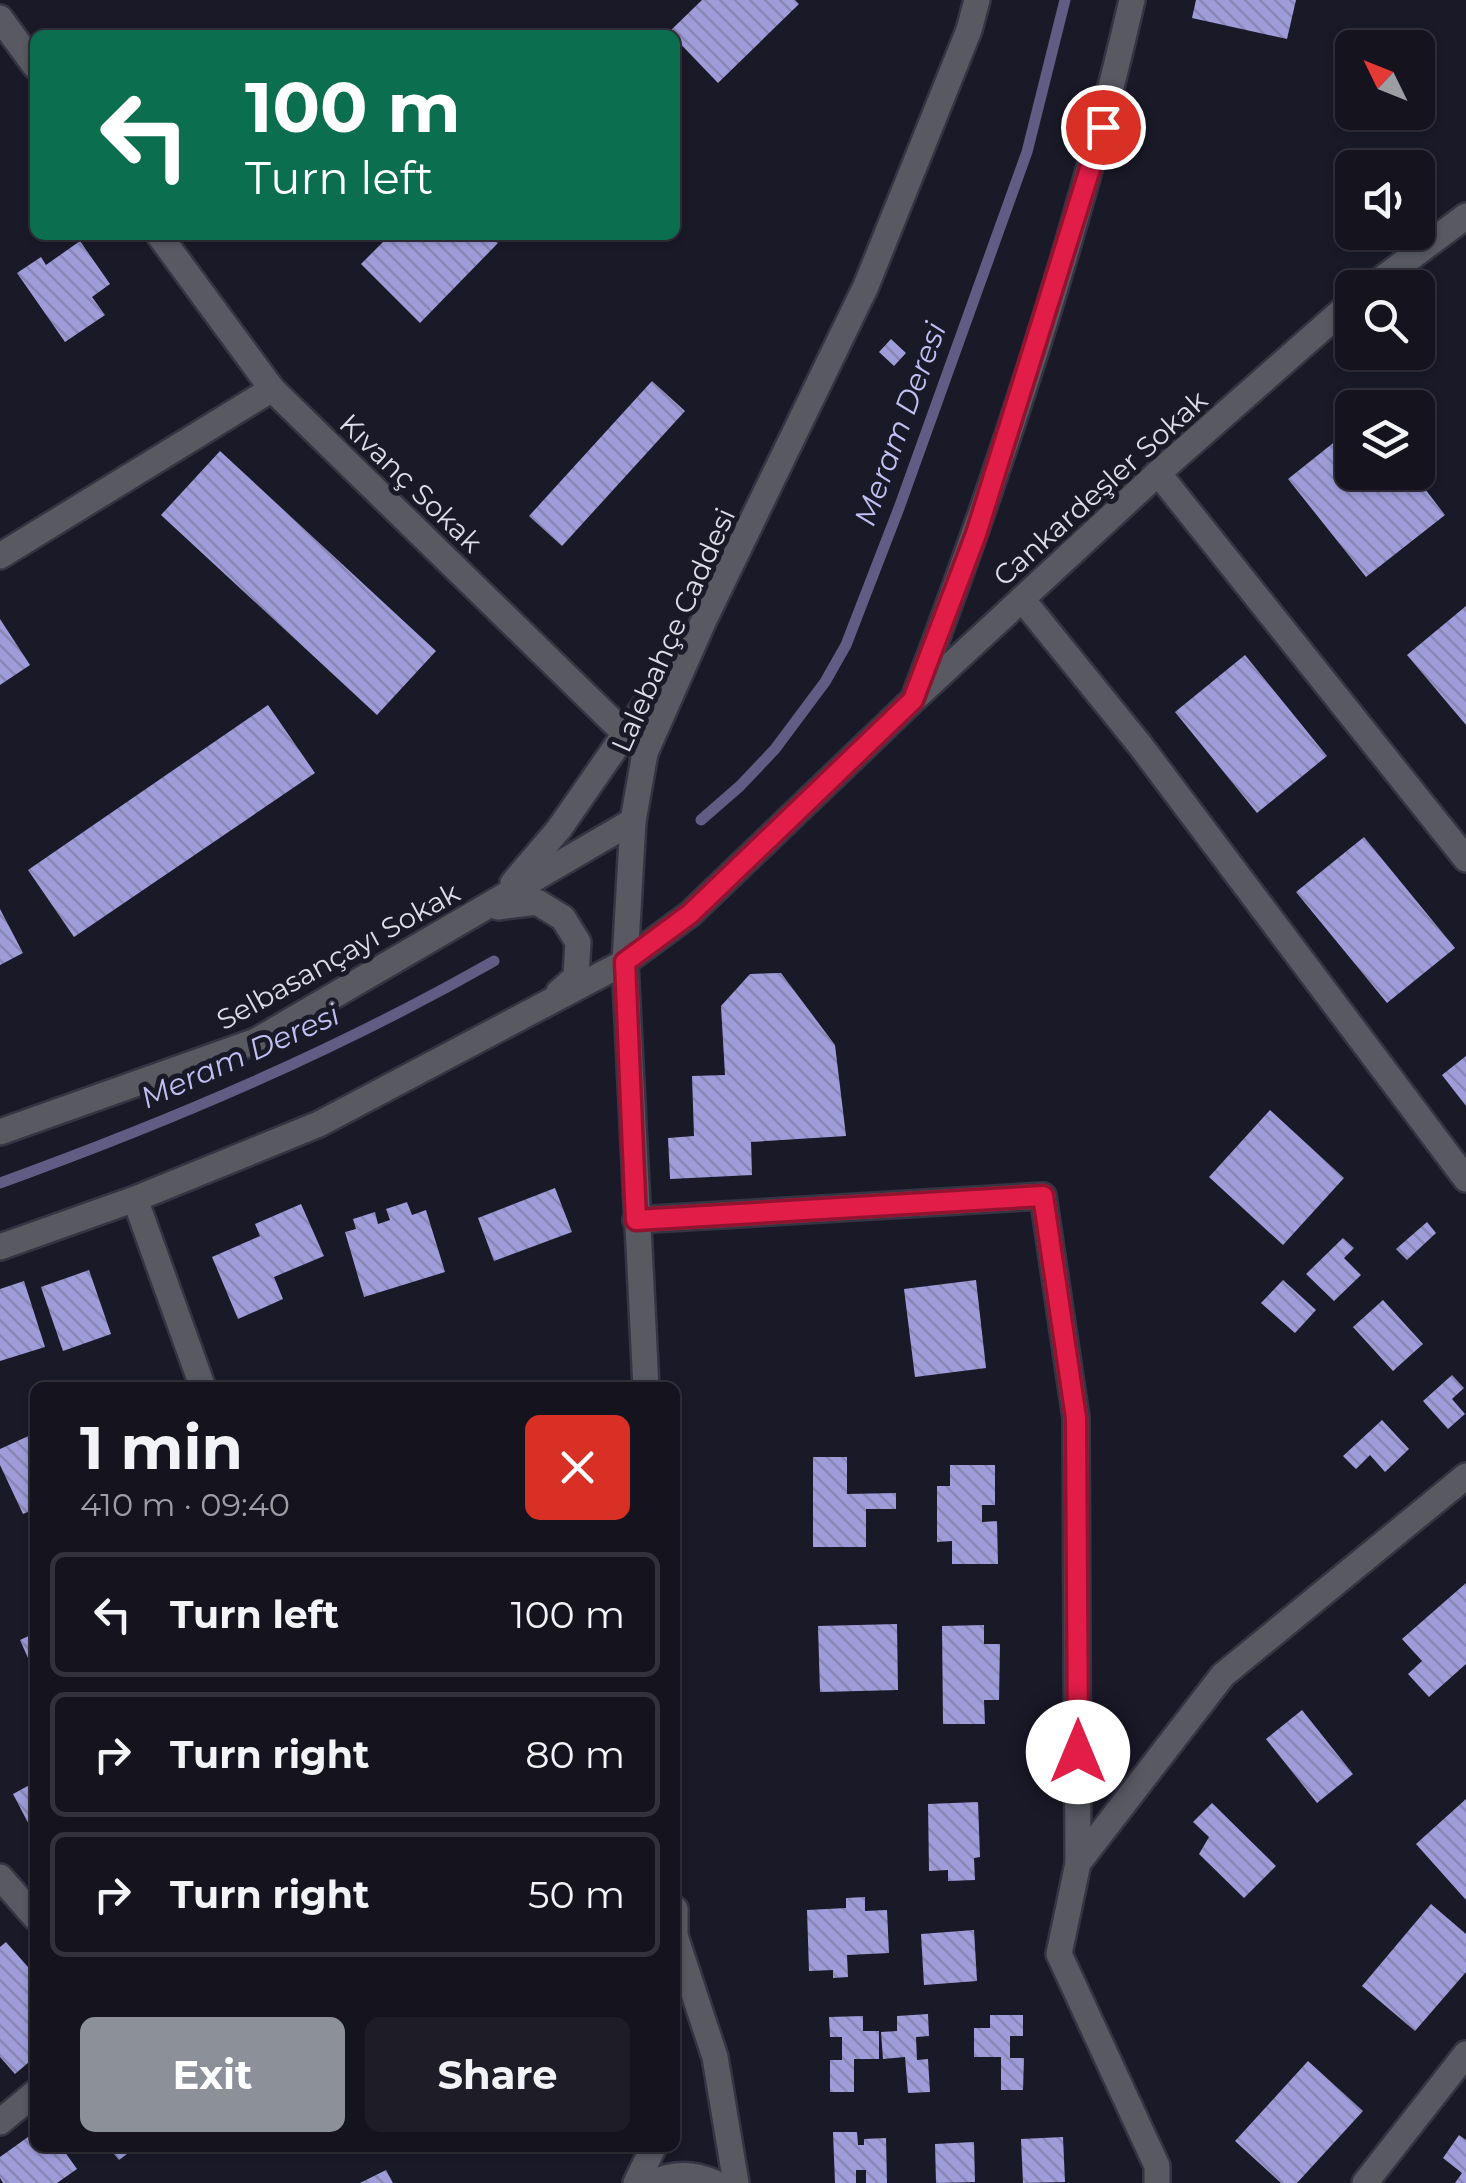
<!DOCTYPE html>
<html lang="en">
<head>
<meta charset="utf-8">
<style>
	body { margin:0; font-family:Montserrat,sans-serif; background:#1d1c27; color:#f1f3f6; height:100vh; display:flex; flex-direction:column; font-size:38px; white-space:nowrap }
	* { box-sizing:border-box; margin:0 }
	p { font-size:32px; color:#9d9ea4 }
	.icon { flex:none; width:55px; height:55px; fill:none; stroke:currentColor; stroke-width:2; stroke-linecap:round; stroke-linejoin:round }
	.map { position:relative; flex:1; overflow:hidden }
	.panel { position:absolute; left:30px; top:1382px; width:650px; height:770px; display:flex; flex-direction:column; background:#14131e; border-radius:15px; box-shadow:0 2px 8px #0004,0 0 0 2px #33323c }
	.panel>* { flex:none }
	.hud { position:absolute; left:30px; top:30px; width:650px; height:210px; border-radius:15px; box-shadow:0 2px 8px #0004,0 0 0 2px #33323c; background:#0b6e4f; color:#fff; overflow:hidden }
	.needle { width:65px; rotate:313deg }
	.tools { position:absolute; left:1335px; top:30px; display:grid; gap:20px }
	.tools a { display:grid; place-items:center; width:100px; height:100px; border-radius:15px; background:#14131e; box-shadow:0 2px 8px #0004,0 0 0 2px #33323c; font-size:50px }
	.pin { position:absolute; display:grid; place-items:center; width:85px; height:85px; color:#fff; margin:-42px; border:5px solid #fff; border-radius:50%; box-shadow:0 2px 10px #0007 }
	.me { position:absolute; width:110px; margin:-55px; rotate:0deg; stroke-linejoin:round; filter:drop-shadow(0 0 8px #0008) }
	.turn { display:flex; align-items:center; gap:35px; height:210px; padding:0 50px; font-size:45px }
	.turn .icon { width:130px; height:130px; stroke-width:2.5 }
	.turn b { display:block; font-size:70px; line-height:85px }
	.round { display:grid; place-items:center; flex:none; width:105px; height:105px; border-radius:15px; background:#1d1c27 }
	.headline { display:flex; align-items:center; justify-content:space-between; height:170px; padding:0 50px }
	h1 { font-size:60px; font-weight:700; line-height:75px }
	.cta { display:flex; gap:20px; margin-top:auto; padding:20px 50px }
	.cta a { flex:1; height:115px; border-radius:15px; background:#8c9099; color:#fff; font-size:40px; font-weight:700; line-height:115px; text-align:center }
	.cta a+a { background:#1d1c27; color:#f1f3f6 }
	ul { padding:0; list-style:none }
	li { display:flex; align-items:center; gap:30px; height:125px; margin:0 20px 15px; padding:0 30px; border:5px solid #33323c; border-radius:15px }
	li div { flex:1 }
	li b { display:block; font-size:38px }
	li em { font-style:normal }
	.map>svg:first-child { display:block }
</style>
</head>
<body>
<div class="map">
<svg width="1466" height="2183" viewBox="0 0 1466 2183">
	<defs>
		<pattern id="building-back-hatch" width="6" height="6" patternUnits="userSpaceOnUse" patternTransform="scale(2.5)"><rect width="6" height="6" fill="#9e9dda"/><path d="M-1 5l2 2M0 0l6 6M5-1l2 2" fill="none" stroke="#8786b5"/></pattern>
	</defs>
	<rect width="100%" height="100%" fill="#1a1928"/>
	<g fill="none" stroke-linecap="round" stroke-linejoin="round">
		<!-- stream -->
		<g stroke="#605c83" stroke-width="11">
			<path d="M701,820L740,786L775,749L825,682L846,645L899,508L1027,152L1065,0"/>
			<path d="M0,1183C171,1121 336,1051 494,961"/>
		</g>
	</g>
	<!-- building -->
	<g fill="url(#building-back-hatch)">
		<path d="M702,0H795L799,4L718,83L669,32Z"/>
		<path d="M1196,0H1296L1287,39L1192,18Z"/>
		<path d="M390,235H490L498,243L420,323L361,264Z"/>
		<path d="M80,241L110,284L92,297L105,315L65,342L17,273L41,257L46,265Z"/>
		<path d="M891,339L906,353L894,366L879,352Z"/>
		<path d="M652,381L685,411L562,546L529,516Z"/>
		<path d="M1352,428V472H1412L1445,515L1366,577L1288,479Z"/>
		<path d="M220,451L436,651L377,715L161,515Z"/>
		<path d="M1466,606V725L1407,655Z"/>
		<path d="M0,619L30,665L0,685Z"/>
		<path d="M1245,655L1327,756L1257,813L1175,712Z"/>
		<path d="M268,705L315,773L74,937L28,870Z"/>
		<path d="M1364,837L1455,948L1387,1003L1296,892Z"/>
		<path d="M0,909L23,953L0,965Z"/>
		<path d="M781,973L835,1045L846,1136L751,1142L752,1175L670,1179L668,1138L694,1136L692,1076L725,1075L721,1006L750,974Z"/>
		<path d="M1466,1056V1106L1442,1075Z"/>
		<path d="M1270,1110L1344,1178L1283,1245L1209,1177Z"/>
		<path d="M555,1188L572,1232L494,1261L478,1218Z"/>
		<path d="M407,1202L412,1215L426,1210L445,1272L364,1297L345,1232L356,1229L353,1219L375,1212L378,1224L390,1220L386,1209Z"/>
		<path d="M301,1204L324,1256L274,1277L283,1299L238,1319L212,1257L260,1236L255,1224Z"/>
		<path d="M1427,1222L1436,1233L1407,1260L1396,1249Z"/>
		<path d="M1343,1238L1354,1248L1344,1258L1361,1275L1334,1301L1306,1274Z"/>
		<path d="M89,1270L111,1334L63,1351L41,1287Z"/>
		<path d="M976,1280L986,1368L915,1377L904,1289Z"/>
		<path d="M1283,1280L1316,1310L1295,1333L1261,1303Z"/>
		<path d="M24,1281L45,1347L0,1361V1289Z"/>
		<path d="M1383,1300L1423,1344L1393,1371L1353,1327Z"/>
		<path d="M1452,1375L1464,1388L1452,1399L1465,1414L1448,1429L1423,1401Z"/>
		<path d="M1382,1420L1409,1449L1385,1472L1370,1455L1356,1469L1343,1456Z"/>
		<path d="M35,1433V1509L23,1514L0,1465V1449Z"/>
		<path d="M813,1457H847V1494L896,1493V1509H866V1547H813Z"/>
		<path d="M950,1465H995V1505H982V1522L997,1521L998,1564H952V1541L937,1542V1486H950Z"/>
		<path d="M1466,1583V1664L1429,1697L1408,1674L1422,1661L1402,1639Z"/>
		<path d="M897,1624L898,1690L820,1692L818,1626Z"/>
		<path d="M984,1625V1644H1000L999,1700H984L985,1724H943L942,1626Z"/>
		<path d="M35,1633V1654L28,1658L20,1640Z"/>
		<path d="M1302,1710L1353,1774L1317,1803L1266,1739Z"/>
		<path d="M35,1782V1836L13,1794Z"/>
		<path d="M1466,1799V1900L1416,1844Z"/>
		<path d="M978,1802L980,1857L974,1858L975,1880L948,1881V1870L929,1871L928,1804Z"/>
		<path d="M1212,1803L1276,1866L1244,1898L1199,1854L1209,1837L1193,1822Z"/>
		<path d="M865,1897V1911L887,1910L889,1953L847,1955L848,1977L833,1978V1970L809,1971L807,1910L846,1908V1898Z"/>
		<path d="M1431,1904L1466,1934V1972L1415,2031L1362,1986Z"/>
		<path d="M974,1930L977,1981L924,1985L921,1934Z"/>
		<path d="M6,1942L35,1975V2057L15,2074L0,2057V1947Z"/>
		<path d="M928,2014L929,2036L916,2037L917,2060L928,2059L930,2092L908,2093L905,2057L883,2059L881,2032L897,2031V2016Z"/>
		<path d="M990,2015H1023V2036H1010V2058H1024L1023,2090H1001V2057H974V2028H990Z"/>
		<path d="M863,2016V2031H879V2059H854V2092H830V2060H842V2037H830L829,2017Z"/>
		<path d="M1308,2061L1363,2111L1297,2183H1281L1235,2141Z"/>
		<path d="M35,2132V2148H62L77,2169L57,2183H3L0,2178V2157Z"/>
		<path d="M833,2132H857L858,2145H864V2139L886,2138L887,2183H866V2170H856V2183H835Z"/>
		<path d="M1459,2135L1466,2140V2183H1455L1462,2173L1443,2158Z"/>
		<path d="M1063,2137L1065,2182L1023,2183L1021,2139Z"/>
		<path d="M974,2142L975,2182L936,2183L935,2144Z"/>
		<path d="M109,2148H135L119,2160Z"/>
		<path d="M386,2170L393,2183H360Z"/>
	</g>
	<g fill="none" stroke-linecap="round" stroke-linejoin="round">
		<!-- minor casing -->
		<g stroke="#353443" stroke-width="30">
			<g id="minor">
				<path d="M0,18L35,66"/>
				<path d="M159,235L272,389L645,753"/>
				<path d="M1370,288L1466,216"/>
				<path d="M1158,473L1466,859"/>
				<path d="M0,556L272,389"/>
				<path d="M1022,599L1140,745L1466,1179"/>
				<path d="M915,696C1001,469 1078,236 1132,0"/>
				<path d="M513,883L559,829L670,669"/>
				<path d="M498,907L537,902L563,918L578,942L576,977L559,992"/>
				<path d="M0,1132L256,1041L633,821"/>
				<path d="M135,1199L203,1388"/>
				<path d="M636,1220L1043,1196L1076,1418L1078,1863"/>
				<path d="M0,1247L135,1199L319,1124L625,962L690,914L913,700L1158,473L1352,302"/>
				<path d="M646,1388L625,962L633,821L645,753L704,620L866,286L969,30L977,0"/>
				<path d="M0,1877L35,1917"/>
				<path d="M675,1909V1949"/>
				<path d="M676,1939L715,2057L736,2183"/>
				<path d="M0,2122L35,2093"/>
				<path d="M636,2183L653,2148"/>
				<path d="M652,2183C673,2173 694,2173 715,2183"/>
				<path d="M1157,2183V2166L1059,1954L1078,1863L1223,1675L1466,1476"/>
				<path d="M1365,2183L1466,2054"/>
			</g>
		</g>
		<!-- minor -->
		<use href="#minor" stroke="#585961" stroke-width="25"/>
	</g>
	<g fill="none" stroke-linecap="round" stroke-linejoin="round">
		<!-- route casing -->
		<g stroke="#92132f" stroke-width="25">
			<path id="route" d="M1078,1752L1076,1418L1043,1196L636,1220L625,962L690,914L913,700L976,534L1103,127"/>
		</g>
		<!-- route -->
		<use href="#route" stroke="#e11d48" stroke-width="18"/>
	</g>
	<g text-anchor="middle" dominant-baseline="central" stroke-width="10" stroke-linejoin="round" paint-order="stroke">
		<!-- street labels -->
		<g font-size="28" fill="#dddde8" stroke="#1a1928">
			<text transform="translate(411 483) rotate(44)">Kıvanç Sokak</text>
			<text transform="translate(1100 488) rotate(-42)">Cankardeşler Sokak</text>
			<text transform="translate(673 630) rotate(-66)">Lalebahçe Caddesi</text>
			<text transform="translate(338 956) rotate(-29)">Selbasançayı Sokak</text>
		</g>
		<!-- water labels -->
		<g font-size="30" font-style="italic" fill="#c0c0f3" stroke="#1a1928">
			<text transform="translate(900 424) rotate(-70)">Meram Deresi</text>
			<text transform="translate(240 1056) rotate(-24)">Meram Deresi</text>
		</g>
	</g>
</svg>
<div class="tools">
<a><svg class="needle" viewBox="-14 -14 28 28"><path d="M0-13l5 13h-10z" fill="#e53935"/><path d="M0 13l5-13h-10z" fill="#9d9ea4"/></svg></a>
<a><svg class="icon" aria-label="sound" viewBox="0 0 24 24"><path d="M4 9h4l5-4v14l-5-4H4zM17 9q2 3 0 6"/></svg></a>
<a><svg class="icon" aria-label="search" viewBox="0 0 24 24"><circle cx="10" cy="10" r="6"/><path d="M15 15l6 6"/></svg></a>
<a><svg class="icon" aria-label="layers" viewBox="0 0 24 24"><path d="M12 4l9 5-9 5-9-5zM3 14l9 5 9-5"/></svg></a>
</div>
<div class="pin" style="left:1103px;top:127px;background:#d93025"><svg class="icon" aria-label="arrive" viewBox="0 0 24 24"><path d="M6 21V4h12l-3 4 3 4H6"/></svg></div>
<svg class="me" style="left:1078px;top:1752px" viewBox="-20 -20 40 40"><circle r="19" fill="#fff"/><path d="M0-13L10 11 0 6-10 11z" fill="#e11d48"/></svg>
<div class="hud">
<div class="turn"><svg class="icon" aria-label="left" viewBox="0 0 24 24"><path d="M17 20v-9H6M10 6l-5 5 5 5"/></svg><div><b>100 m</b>Turn left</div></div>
</div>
<section class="panel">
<div class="headline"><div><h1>1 min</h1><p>410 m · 09:40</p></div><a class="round" style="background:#d93025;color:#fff"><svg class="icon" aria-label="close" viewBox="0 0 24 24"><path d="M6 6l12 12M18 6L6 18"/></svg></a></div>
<ul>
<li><svg class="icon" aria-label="left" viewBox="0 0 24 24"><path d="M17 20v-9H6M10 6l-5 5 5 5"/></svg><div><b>Turn left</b></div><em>100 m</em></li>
<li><svg class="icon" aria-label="right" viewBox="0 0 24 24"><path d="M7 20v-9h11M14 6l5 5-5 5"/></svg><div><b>Turn right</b></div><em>80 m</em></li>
<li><svg class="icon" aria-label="right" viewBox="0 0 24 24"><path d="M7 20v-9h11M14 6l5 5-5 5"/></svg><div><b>Turn right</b></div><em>50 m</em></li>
</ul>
<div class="cta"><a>Exit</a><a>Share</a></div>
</section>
</div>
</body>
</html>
